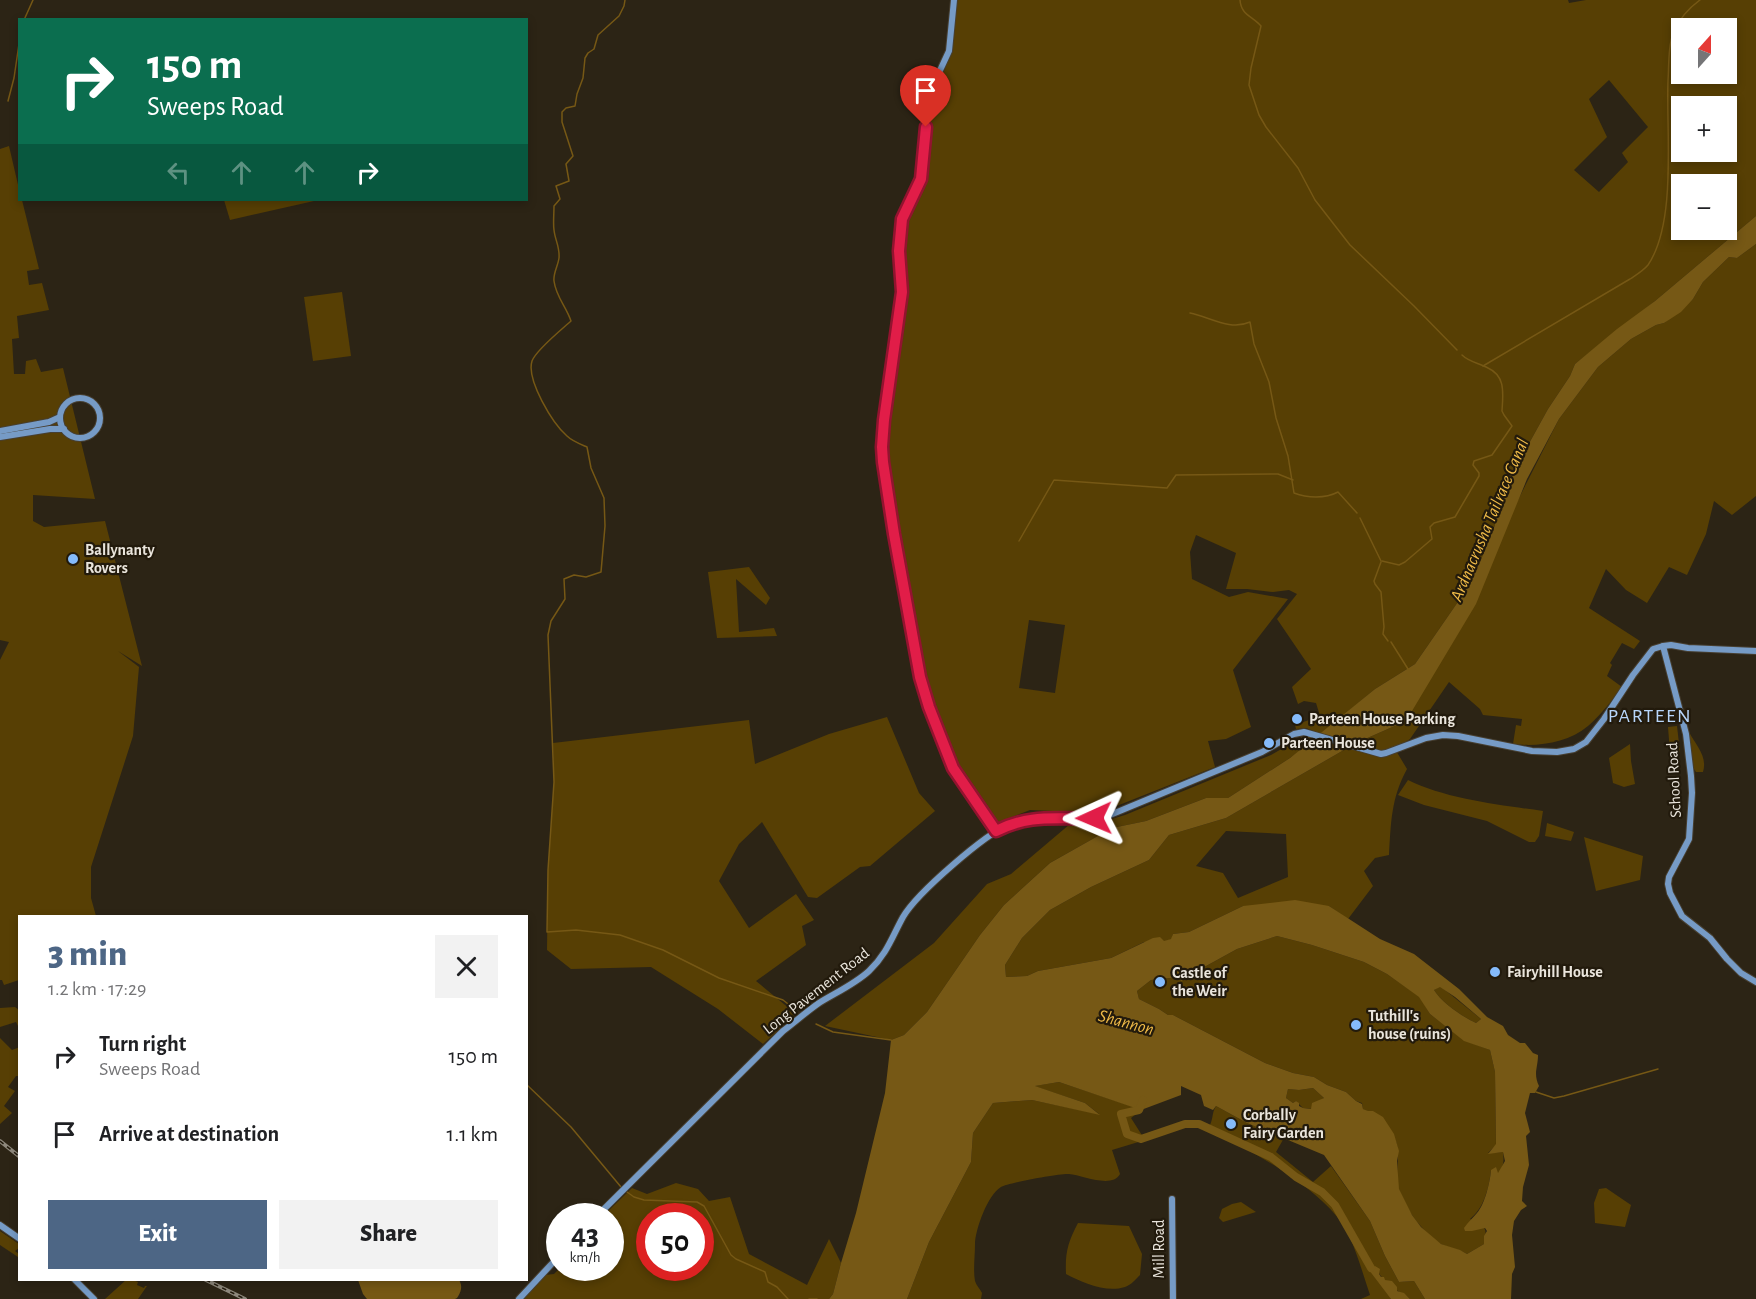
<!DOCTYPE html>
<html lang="en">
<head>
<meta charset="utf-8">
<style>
	body { margin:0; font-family:"Alegreya Sans",sans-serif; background:#f2f2f2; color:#202124; height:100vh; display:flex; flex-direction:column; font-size:22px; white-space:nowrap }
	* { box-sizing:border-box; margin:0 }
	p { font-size:20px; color:#757577 }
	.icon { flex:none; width:33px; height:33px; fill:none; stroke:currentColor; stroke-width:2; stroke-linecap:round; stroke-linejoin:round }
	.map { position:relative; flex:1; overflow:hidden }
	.details { position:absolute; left:18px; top:915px; width:510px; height:366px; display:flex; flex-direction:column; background:#fff; border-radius:0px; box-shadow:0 3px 9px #0003 }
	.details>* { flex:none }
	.banner { position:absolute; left:18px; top:18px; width:510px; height:183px; border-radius:0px; box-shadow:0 3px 9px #0003; background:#0b6e4f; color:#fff; overflow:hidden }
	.needle { width:39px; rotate:21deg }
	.fabs { position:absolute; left:1671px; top:18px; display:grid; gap:12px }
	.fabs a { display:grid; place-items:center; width:66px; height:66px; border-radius:0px; background:#fff; box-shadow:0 3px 9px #0003; font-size:30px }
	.speed { position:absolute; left:546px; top:1203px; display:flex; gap:12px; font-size:30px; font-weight:700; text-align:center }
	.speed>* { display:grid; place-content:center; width:78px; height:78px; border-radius:50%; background:#fff; box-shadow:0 3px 9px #0003; line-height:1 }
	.speed small { font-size:15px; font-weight:400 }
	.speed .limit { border:9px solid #d22; background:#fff; color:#111 }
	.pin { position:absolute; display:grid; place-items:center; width:51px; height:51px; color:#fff; margin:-62px -26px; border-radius:50% 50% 50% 0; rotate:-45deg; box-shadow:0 0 6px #0007 }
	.pin .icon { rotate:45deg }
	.me { position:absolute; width:66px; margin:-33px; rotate:269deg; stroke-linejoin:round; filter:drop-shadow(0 0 4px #0008) }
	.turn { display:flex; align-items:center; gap:21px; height:126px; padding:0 30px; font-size:27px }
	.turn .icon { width:78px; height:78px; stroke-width:2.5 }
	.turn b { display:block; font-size:42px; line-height:51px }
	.lanes { display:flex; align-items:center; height:57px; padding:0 30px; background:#0003; justify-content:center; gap:30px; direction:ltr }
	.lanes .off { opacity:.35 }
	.round { display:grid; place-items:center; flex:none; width:63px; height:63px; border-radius:0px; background:#f2f2f2 }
	.head { display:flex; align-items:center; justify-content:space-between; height:102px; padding:0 30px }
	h1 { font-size:36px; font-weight:800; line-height:45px; color:#4d6685 }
	.primary-button { display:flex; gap:12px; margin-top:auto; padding:12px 30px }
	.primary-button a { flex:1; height:69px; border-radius:0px; background:#4d6685; color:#fff; font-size:24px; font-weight:800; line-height:69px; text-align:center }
	.primary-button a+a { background:#f2f2f2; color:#202124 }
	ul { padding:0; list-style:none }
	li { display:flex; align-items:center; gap:18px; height:78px; padding:0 30px }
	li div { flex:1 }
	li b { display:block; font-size:22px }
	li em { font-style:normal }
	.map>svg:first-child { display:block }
</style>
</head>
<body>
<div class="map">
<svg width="1756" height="1299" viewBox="0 0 1756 1299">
	<rect width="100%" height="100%" fill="#2c2415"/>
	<!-- green -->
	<g fill="#573f04" fill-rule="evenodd">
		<path d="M957,0H1568L1569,3L1586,0H1756V216L1655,301L1575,364L1570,376L1548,409L1522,456L1517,469L1504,482L1494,501L1495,525L1480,562L1462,596L1415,664L1375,689L1321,734L1306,728L1296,729L1295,725L1320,716L1316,703L1304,701L1298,704L1292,687L1311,669L1277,619L1297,594L1289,590L1273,592L1247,589H1226L1236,553L1196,535L1190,552L1192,579L1229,597L1248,592L1288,599L1233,670L1251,727L1226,739L1208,741L1215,767L1104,811L1074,812L1030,810L997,823L967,785L930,701L910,610L894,518L885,445L901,318L903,221L922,182L926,170L931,101L948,61L952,43ZM1682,28H1726V74H1682ZM1609,80L1648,127L1622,153L1628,162L1599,192L1574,170L1607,137L1589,99ZM1682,106H1726V152H1682ZM1682,184H1726V230H1682ZM1029,620L1065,625L1055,693L1019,688Z"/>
		<path d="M9,146L19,189L20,200H22L39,269L27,271L29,285L42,283L49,310L17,316L19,338L12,339L14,374H25L26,361L36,359L41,372L63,368L95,499L33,495V521L44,527L105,521L142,666L118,651L139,667L133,736L91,867V898L96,916H20L19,980L4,985L2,980H0V660L9,642L0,640V149Z"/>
		<path d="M224,200H314V201L230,220Z"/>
		<path d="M1756,244V496L1732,515L1714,501L1706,534L1687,575L1669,567L1647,603L1626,590L1606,569L1589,608L1640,641L1634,649L1622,643L1610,663L1612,665L1607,676L1622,687C1612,700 1601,715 1588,726C1568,743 1538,747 1513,744L1516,725L1521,726L1522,719L1483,715L1480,709L1449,682L1410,739L1395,749L1407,769C1391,798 1391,823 1389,855L1375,858L1364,871L1373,886L1348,919L1329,906H1243L1189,932L1173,934L1172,939L1164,942H1144L1111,958L1038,971L1027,976L1006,977L1005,965L1022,938L1050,910L1091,887L1149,860L1169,835L1226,818L1356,743L1406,721L1559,419L1598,367L1631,339L1656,325L1664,323L1693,299L1703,282L1729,257L1737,258ZM1226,831L1286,834L1288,877L1238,898L1223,873L1196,866Z"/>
		<path d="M342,292L351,356L313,361L304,297Z"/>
		<path d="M749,567L770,598L766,605L736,579L739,632L774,628L777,636L717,638L708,572Z"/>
		<path d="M887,717L919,793L935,811L870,866L860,867L817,898L808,897L762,822L739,844L719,881L749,928L796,894L814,920L802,926L806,945L756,981L796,1014L763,1044L718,1009L651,967L571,969L547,950L548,870L554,782L553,743L749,720L755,764L829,734Z"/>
		<path d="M1677,726L1680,752L1670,753L1668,727Z"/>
		<path d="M1687,732H1689C1695,744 1708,756 1703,772H1696L1694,769Z"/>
		<path d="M1304,736L1318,737L1290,758L1228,798H1206L1146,821L1112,828L1050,863L1004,905L980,935L927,1012L904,1035L891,1040L825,1026L934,943L987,884L1011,874L1070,824L1101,822L1125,815L1271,755Z"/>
		<path d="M1630,744L1631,761L1635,784L1624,787L1613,783L1609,758Z"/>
		<path d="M1408,780C1446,799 1501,805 1543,811L1539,836L1535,842H1529L1487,821L1424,805L1398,795Z"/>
		<path d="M1547,823L1574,832L1571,841L1545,836Z"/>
		<path d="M1584,837L1643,856L1640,880L1596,891Z"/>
		<path d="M1277,936L1312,945L1364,962L1387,974L1420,997L1430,1014L1464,1040L1490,1050L1495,1072L1496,1145L1488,1153L1503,1152C1504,1160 1504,1167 1498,1174L1491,1170C1489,1188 1484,1208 1470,1219C1485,1227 1488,1226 1484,1244L1467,1254C1459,1249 1449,1248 1441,1244C1432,1239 1417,1223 1412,1215C1405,1205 1398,1192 1397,1181C1397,1172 1398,1162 1398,1153C1399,1134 1378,1117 1363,1109L1362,1103L1356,1101L1346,1092L1327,1085L1314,1077L1293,1073L1265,1063L1173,1015H1168L1159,1009L1139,999L1137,991L1151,980L1188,976L1237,949Z"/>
		<path d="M1440,986L1481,1019L1476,1023C1463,1017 1442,1003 1434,990Z"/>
		<path d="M15,1007L19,1010V1028L16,1022L0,1027V1008Z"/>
		<path d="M0,1038L12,1050L20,1047L19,1076H16L8,1087L15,1091L4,1106L12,1113L0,1124Z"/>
		<path d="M1059,1082L1140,1109L1141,1110L1131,1118L1145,1140L1112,1150L1120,1174C1112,1189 1082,1175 1069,1174C1060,1173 1008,1183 1001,1187C988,1194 975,1230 975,1244C975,1256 973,1270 975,1281C976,1285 980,1289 982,1293L981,1299H907L929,1242L971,1162L973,1133L993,1103L1032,1100L1099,1114L1085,1103L1034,1086Z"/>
		<path d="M1313,1088L1324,1098L1319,1101L1312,1109L1303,1108L1296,1101L1293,1103L1286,1098L1288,1089L1299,1090Z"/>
		<path d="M1216,1106L1247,1123L1284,1138L1276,1152L1313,1182L1331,1166L1370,1221L1385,1256L1399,1282L1414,1281L1425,1299H1410C1405,1294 1403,1294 1398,1291C1388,1287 1379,1275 1375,1266L1391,1299H1361L1370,1295C1363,1274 1357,1253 1348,1233C1327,1191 1249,1148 1207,1130C1214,1121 1211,1114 1216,1106Z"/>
		<path d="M676,1183L698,1189L709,1201L730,1197L749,1254L807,1285L829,1239L841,1263L833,1294L829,1299H522L545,1275L554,1274L558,1270L557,1262L559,1259L560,1268H610V1216H603L632,1188L647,1194ZM650,1216H700V1268H650Z"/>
		<path d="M1606,1188L1631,1205L1625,1227L1595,1223L1594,1203L1599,1189Z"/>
		<path d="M1241,1202L1256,1212L1223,1222L1219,1218L1222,1209L1232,1204Z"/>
		<path d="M1078,1223L1129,1226L1142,1254L1140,1275C1136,1279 1131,1285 1125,1287C1106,1293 1083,1283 1066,1274C1065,1252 1068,1242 1078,1223Z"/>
		<path d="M0,1231L19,1244V1248L15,1251L19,1254L18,1257L0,1245Z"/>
		<path d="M126,1280H133L138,1282L137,1285L144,1288L145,1286H147L138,1299H105Z"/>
	</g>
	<!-- water -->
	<g fill="#765815" fill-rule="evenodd">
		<path d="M1756,216V244L1737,258L1729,257L1703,282L1693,299L1681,312L1664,323L1656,325L1631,339L1598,367L1559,419L1527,479L1476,604L1406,721L1356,743L1226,818L1169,835L1149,860L1091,887L1050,910L1022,938L1005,965L1006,977L1027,976L1038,971L1111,958L1153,938L1160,937L1164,941L1171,939L1173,934L1189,932L1243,906L1295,900L1329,906L1380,939L1414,954L1459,989L1487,1017L1503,1026L1508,1035L1520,1043H1525L1533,1053L1538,1055C1538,1068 1533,1073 1539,1086L1535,1093H1530L1525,1113L1530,1132L1526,1136L1529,1165L1523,1187L1522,1201L1527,1206L1521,1210L1514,1221L1512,1235L1515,1267L1512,1274L1511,1299H1425L1414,1281L1399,1282L1385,1256L1370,1221L1324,1155L1247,1123L1216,1106L1213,1110L1204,1106L1201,1095L1181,1086V1095L1141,1110L1059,1082L1035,1086L1085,1103L1100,1115L1032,1100L993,1103L973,1133L971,1162L929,1242L907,1299H829L833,1294L841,1263L856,1213L885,1093L891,1040L904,1035L927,1012L980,935L1004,905L1050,863L1112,828L1146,821L1206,798H1228L1290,758L1375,689L1415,664L1462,596L1480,562L1495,525L1494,501L1504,482L1517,469L1522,456L1548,409L1570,376L1575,364L1617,329L1655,301ZM1277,936L1312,945L1364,962L1387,974L1419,997L1430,1014L1464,1041L1490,1050L1495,1072L1496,1144L1488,1154L1503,1152L1505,1161L1498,1173L1496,1167L1491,1170C1490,1182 1485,1204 1477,1213C1472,1219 1468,1222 1464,1228L1465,1231H1472L1485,1228L1487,1231L1484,1236V1244L1467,1254L1460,1250L1441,1244L1421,1227L1412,1215L1399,1189L1397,1161L1399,1151L1394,1134L1383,1117L1373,1111H1368L1363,1109L1362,1104L1356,1101L1346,1092L1327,1085L1314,1077L1293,1073L1265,1063L1173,1015H1168L1159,1009L1139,999L1137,991L1151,980L1179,977L1181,981L1186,979L1188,976L1197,971L1237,949ZM1440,987L1455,997L1481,1019L1476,1023C1463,1017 1442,1003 1434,990ZM1313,1088L1324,1098L1312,1103L1311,1109L1303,1108L1299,1106V1103L1296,1101L1293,1103L1286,1098L1288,1089L1299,1090Z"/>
		<path d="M1375,1266L1380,1269L1379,1274L1381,1277H1384L1385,1280L1392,1281L1397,1287V1291L1404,1293L1410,1299H1391L1369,1270Z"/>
		<path d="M358,1280H459C463,1286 461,1292 457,1298L455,1299H367L363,1294Z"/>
	</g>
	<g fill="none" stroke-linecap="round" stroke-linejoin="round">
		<!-- stream -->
		<g stroke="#765815" stroke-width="1.5">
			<path d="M625,0L624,6L619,16L598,35L594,49L588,53L585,58L583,78L577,94L575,106L566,108L562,112V122L573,156L566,164L569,181L556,186L560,199L554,206C554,213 553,225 554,230C555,240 560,247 559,258C558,266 553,273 554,281C556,297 566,306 571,321C561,330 536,350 532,361C526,380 553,424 567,436C572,441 580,444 587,447L591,468L604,498L605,526L601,572L586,577L574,575L564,579L565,599L551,621L548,635L554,782L548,870L547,932L576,930L620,935L663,950L719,978L783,1000L792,1007"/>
			<path d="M1240,0C1241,15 1252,16 1261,26L1251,68L1249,85L1259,115L1266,127L1298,168L1315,200L1350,245L1414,306L1457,350"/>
			<path d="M24,20L33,0"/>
			<path d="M8,101L14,78L20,37"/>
			<path d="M1190,313C1210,317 1230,331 1250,322L1254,344L1269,382L1276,418L1288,456L1294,493C1307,498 1325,499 1338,492L1357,513"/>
			<path d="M1483,366L1630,279C1636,275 1643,271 1648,265C1677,222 1666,132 1668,81C1669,65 1668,45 1674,31C1680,18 1689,8 1700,0"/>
			<path d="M1360,518L1381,561"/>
			<path d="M1019,541L1054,480L1167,488L1176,475L1278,474L1293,480"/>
			<path d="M1382,561L1399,565L1405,562L1432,539L1430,527L1434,523L1455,517L1479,476V473L1473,465L1474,461L1492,455L1512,426L1504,415L1502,411C1503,394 1506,376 1488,368C1479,363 1469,362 1462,355"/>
			<path d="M1381,562L1374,581L1375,584L1381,592L1384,627L1383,634L1388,641"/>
			<path d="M1391,642L1408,669"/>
			<path d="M816,1024L833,1032L891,1040"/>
			<path d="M526,1084L571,1127L621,1187"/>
			<path d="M1536,1092L1554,1098L1564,1096L1658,1069"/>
			<path d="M627,1192L634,1197L644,1200L697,1202L704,1206L731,1255L736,1259L765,1272L768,1282L777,1287L788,1299"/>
			<path d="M809,1299H817"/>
		</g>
		<!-- river -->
		<path stroke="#765815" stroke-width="8" d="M1143,1100L1139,1110L1121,1114L1127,1134L1141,1139L1185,1124H1199L1271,1157L1296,1177L1322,1192L1335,1205L1371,1268"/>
		<!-- secondary casing -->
		<g stroke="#473f31" stroke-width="8">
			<g id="secondary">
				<path d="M954,0L949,51L930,92L921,179L901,219L899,251L902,292L900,311L884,420L882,447L894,534L920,677L929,707L953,768L996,831"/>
				<circle cx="80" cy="418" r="20"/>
				<path d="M0,431L49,422L60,417"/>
				<path d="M0,437L50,429H64"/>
				<path d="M1663,646L1686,734L1691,776L1692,793L1689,839L1669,877L1668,884L1670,893L1682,916L1710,938L1727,959L1741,973L1756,982"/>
				<path d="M1172,1199L1173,1299"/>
				<path d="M597,1216L783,1031C795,1022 806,1012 819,1003C835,993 855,984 869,971C887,954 892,937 903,917C917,893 985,834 1010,824C1033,816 1055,820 1078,819C1089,819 1099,817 1110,815L1262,752L1294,734L1304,732L1381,754L1386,753L1426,738L1443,735L1458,736L1532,751L1557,752L1574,749L1586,742L1604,719L1633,675L1653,649L1663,646L1671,645L1688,648L1756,651"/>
				<path d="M0,1225L20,1239"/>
				<path d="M75,1280L94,1299"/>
				<path d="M519,1299L560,1255"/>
			</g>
		</g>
		<!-- secondary -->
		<use href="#secondary" stroke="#769bc6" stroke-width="6"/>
		<!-- rail casing -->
		<g stroke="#8e887c" stroke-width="4">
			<g id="rail">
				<path d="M0,1141L20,1157"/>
				<path d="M206,1280L245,1299"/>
			</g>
		</g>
		<!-- rail -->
		<use href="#rail" stroke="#221a0c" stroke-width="1.5" stroke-dasharray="4.5" stroke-linecap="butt"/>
	</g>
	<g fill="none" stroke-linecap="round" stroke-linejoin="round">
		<!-- route casing -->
		<g stroke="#92132f" stroke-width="15">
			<path id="route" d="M926,127L921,179L902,219L899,251L902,292L884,420L882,447L883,462L894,534L920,677L929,707L953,768L996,831C1032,813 1057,820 1094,818"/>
		</g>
		<!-- route -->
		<use href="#route" stroke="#e11d48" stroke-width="10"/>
	</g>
	<!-- markers -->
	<g fill="#85bbfb" stroke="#221a0c" stroke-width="2">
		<circle cx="73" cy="559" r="6"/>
		<circle cx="1297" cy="719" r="6"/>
		<circle cx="1269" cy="743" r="6"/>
		<circle cx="1495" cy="972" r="6"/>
		<circle cx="1160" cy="982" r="6"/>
		<circle cx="1356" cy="1025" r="6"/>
		<circle cx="1231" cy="1124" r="6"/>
	</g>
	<g text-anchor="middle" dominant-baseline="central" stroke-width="4.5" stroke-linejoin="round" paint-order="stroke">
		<!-- poi labels -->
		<g font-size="16" font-weight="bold" fill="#eae5dc" stroke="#221a0c" text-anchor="start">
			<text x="85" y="550">Ballynanty<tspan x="85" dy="18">Rovers</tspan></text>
			<text x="1309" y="719">Parteen House Parking</text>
			<text x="1281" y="743">Parteen House</text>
			<text x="1507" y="972">Fairyhill House</text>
			<text x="1172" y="973">Castle of<tspan x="1172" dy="18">the Weir</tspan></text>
			<text x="1368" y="1016">Tuthill's<tspan x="1368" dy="18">house (ruins)</tspan></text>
			<text x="1243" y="1115">Corbally<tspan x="1243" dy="18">Fairy Garden</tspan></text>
		</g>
		<!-- street labels -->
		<g font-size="16" fill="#eae5dc" stroke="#221a0c">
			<text transform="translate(1674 780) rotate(-93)">School Road</text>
			<text transform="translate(816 991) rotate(-38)">Long Pavement Road</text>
			<text transform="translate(1159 1249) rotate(-90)">Mill Road</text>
		</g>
		<!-- water labels -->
		<g font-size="18" font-style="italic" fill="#f0bb48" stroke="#221a0c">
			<text transform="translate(1490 520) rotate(-67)">Ardnacrusha Tailrace Canal</text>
			<text transform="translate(1126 1023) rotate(15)">Shannon</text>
		</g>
		<!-- quarter labels -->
		<g font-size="20" letter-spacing="1.5" fill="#b8d6fa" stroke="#221a0c">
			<text x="1650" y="716">PARTEEN</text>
		</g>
	</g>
</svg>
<div class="fabs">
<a><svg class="needle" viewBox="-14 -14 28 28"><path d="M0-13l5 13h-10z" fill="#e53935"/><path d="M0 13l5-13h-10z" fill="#757577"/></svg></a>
<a>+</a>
<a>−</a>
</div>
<div class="speed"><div>43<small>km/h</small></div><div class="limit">50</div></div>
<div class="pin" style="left:926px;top:127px;background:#d93025"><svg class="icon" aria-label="arrive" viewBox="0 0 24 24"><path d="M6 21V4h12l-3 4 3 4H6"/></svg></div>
<svg class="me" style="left:1094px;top:818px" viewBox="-20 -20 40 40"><path d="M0-17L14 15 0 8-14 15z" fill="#e11d48" stroke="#fff" stroke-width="4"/></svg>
<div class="banner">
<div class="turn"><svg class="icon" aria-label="right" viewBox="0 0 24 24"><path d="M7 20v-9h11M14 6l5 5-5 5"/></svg><div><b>150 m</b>Sweeps Road</div></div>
<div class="lanes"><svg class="icon off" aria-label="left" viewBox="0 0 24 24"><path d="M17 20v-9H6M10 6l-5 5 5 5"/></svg><svg class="icon off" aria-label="ahead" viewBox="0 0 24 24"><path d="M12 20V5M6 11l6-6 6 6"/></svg><svg class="icon off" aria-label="ahead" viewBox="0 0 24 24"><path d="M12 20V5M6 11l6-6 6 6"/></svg><svg class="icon" aria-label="right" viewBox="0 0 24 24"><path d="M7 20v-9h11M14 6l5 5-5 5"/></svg></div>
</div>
<section class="details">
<div class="head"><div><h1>3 min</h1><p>1.2 km · 17:29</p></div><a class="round"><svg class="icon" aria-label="close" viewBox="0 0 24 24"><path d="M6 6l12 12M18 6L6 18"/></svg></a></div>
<ul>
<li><svg class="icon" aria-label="right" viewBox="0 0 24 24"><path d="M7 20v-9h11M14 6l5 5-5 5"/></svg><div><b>Turn right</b><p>Sweeps Road</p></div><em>150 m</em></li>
<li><svg class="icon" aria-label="arrive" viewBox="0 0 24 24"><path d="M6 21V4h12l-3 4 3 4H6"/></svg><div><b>Arrive at destination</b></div><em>1.1 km</em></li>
</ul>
<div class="primary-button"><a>Exit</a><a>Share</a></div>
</section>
</div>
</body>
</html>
